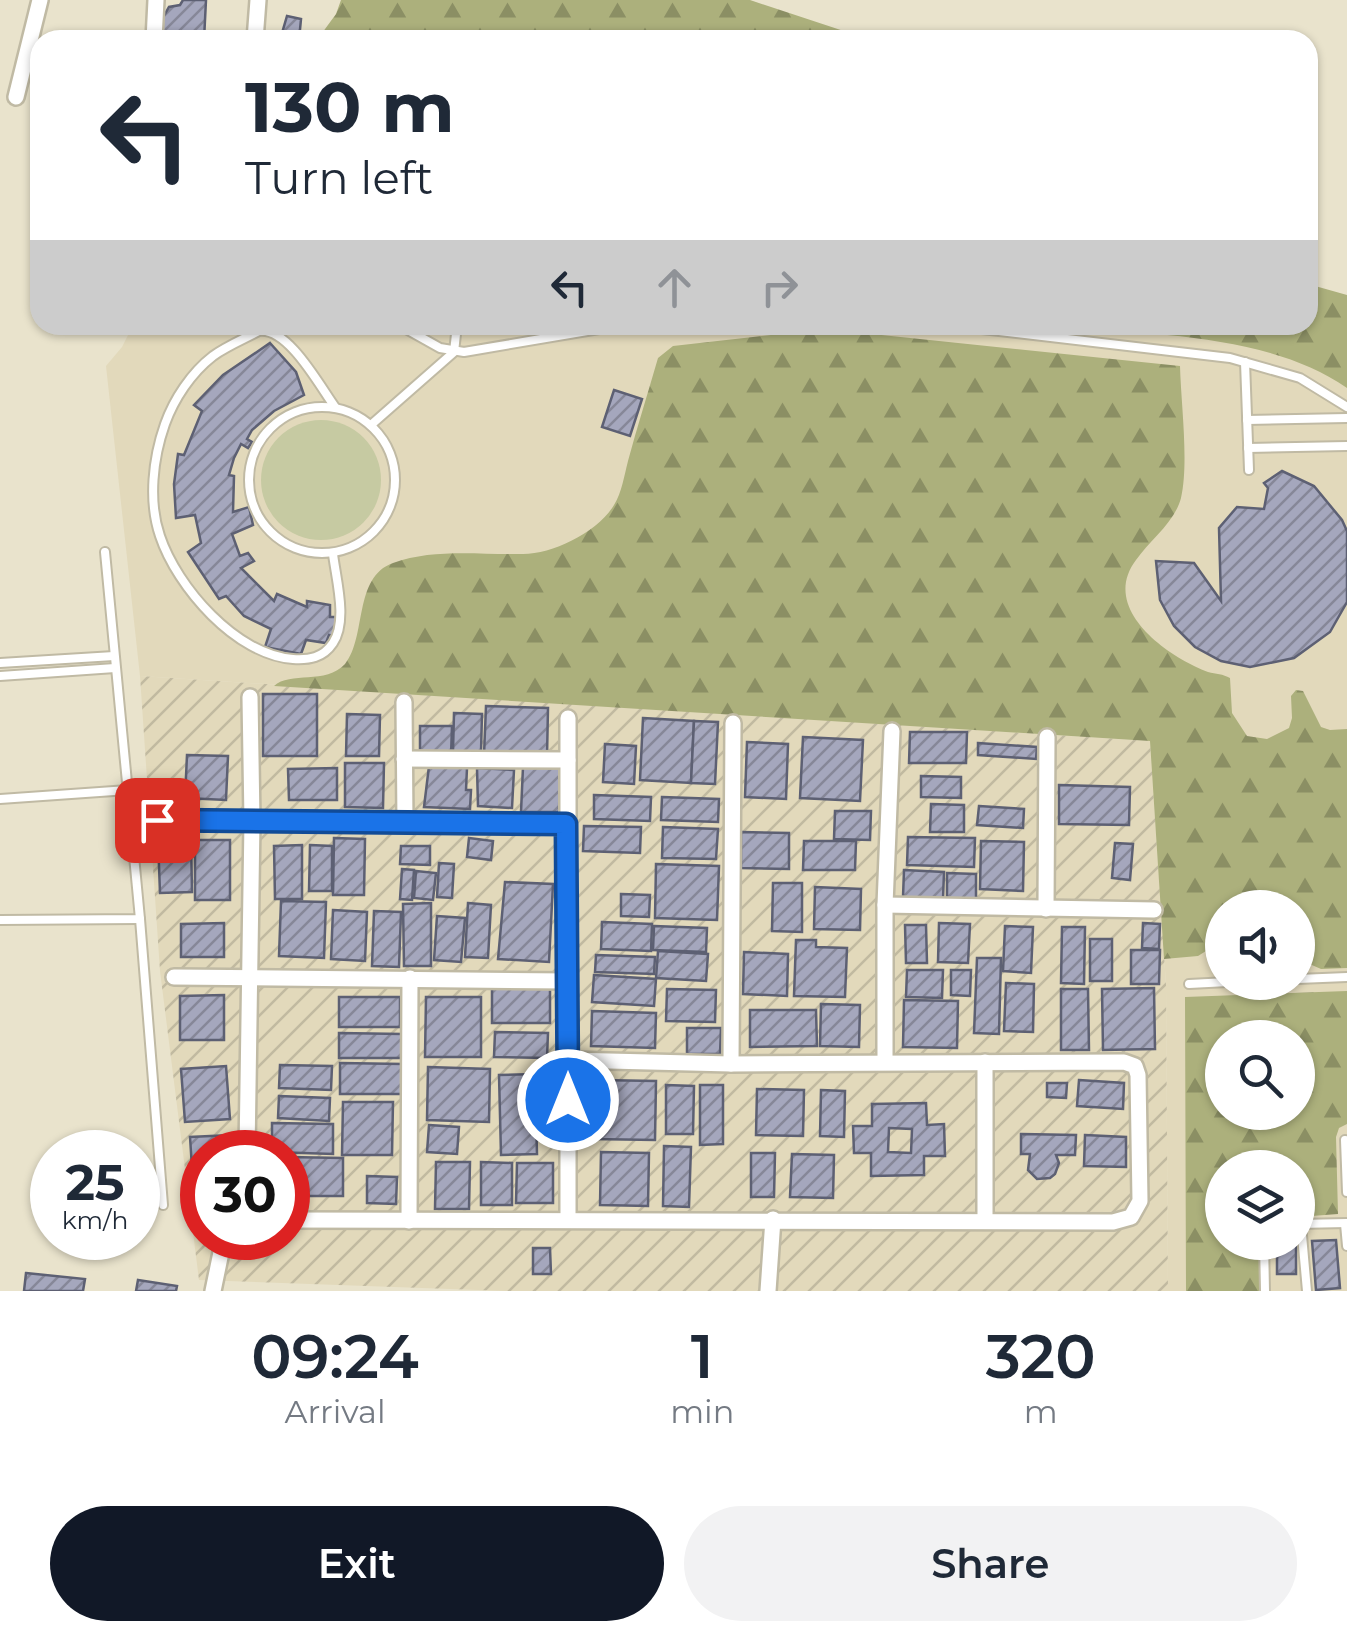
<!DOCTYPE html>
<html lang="en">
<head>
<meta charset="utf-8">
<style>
	body { margin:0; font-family:Montserrat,sans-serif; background:#f2f2f3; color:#1f2937; height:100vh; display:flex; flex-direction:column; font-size:38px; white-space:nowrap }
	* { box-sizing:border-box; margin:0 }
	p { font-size:32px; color:#747a83 }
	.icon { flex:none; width:55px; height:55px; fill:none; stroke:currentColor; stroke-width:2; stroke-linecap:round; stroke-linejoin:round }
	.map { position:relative; height:1291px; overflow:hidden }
	.details { display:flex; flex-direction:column; background:#fff; flex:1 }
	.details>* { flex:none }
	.hud { position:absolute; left:30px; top:30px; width:1288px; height:305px; border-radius:30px; box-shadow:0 2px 8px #0004; background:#fff; color:#1f2937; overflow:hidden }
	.controls { position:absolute; left:1205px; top:890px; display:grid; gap:20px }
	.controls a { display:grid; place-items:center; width:110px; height:110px; border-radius:50%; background:#fff; box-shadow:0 2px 8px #0004; font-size:50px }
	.speed { position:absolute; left:30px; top:1130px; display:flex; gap:20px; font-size:50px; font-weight:700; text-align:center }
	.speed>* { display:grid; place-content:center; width:130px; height:130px; border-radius:50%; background:#fff; box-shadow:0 2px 8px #0004; line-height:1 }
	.speed small { font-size:25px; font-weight:400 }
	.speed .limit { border:15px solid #d22; background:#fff; color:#111 }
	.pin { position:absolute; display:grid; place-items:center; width:85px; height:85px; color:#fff; margin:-42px; border-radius:20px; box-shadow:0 5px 15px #0006 }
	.me { position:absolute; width:110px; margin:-55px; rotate:0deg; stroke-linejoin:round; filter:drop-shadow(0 0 8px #0008) }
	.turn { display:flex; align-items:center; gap:35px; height:210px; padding:0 50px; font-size:45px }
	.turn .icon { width:130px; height:130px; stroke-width:2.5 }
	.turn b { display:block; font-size:70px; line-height:85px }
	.lanes { display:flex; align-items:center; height:95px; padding:0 50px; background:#0003; justify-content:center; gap:50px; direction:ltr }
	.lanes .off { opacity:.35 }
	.eta { display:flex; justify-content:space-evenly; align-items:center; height:170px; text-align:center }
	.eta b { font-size:60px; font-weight:600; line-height:70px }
	.action { display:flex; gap:20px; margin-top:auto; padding:20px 50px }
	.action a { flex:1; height:115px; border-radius:60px; background:#111827; color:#fff; font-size:40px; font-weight:600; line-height:115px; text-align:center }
	.action a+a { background:#f2f2f3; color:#1f2937 }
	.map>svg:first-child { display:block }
</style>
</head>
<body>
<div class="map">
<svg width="1347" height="1291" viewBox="0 0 1347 1291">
	<defs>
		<pattern id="industrial-furrows" width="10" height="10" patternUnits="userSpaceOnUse" patternTransform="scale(2.5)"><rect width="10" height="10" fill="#e2d9bb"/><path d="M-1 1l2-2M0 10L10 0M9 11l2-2" fill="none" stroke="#c1baa0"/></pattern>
		<pattern id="forest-firs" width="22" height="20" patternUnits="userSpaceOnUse" patternTransform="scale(2.5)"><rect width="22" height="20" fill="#acb07c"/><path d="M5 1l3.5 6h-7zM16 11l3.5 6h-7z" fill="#8b8f64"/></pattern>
		<pattern id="building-hatch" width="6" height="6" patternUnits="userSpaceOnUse" patternTransform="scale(2.5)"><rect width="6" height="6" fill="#a5a7bd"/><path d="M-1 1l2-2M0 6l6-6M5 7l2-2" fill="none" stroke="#868798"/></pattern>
	</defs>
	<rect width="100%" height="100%" fill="#e9e3cc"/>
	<!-- built -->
	<path fill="#e2d9bb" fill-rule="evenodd" d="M1347,295V1291H1168L1166,985L1150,741L140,676L106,366L122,347L133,325H1308ZM1222,908H1298V982H1222ZM1222,1038H1298V1112H1222ZM1222,1168H1298V1242H1222Z"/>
	<!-- industrial -->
	<path fill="url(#industrial-furrows)" fill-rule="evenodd" d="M140,676L1150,741L1166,985L1168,1291H506L199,1280L160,971ZM202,1152H288V1238H202Z"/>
	<!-- green -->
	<circle fill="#c6caa2" cx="321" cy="480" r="60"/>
	<!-- forest -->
	<g fill="url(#forest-firs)" fill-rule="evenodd">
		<path d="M341,0H750L871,40H317L336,14Z"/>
		<path d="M1308,284L1347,295V388C1270,334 1155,336 1064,325H1308Z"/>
		<path d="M824,329L1180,366C1181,404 1189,463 1181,498C1175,522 1150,540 1136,560C1099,609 1168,657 1208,672C1216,674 1223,674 1230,678L1232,713L1247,736L1267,739L1289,728L1292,718L1291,696L1296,690L1303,691L1321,727L1330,730L1347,729V968L1321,969L1298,959V908H1222V941L1198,956L1164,959L1150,741L274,686C290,671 326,685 345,664C367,637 353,577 393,563C434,548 480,555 523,554C553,554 598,532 614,505C622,492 624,476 628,461C637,427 648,393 658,358L673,346Z"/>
		<path d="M1347,991V1124L1339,1128L1336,1137L1338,1214L1298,1217V1168H1222V1242L1260,1243L1262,1291H1186L1185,997ZM1222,1038H1298V1112H1222Z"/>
	</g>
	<!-- building -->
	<g fill="url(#building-hatch)" stroke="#5d6073" stroke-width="2.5" fill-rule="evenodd">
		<path d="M183,0H206L204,40H159L161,21L169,7L180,5Z"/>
		<path d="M287,16L301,19L299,40H280Z"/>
		<path d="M270,343L296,372L304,395L274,411L252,430L247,439L252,442L248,448L241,444L234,458L229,475L234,476L233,512L249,507L253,525L232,534L240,556L248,553L254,561L241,568L274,601L277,594L307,607V601L330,605V617H337L334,636L329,635L326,643L306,640L301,654L265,647L271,629L244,616L226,596L219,599L188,552L201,543L195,515L176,518L174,484L178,454L184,455L202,411L194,405L223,375Z"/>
		<path d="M614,390L642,399L630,436L602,427Z"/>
		<path d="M1282,471L1314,486L1342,520L1347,531V602L1330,632L1294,658L1250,667L1221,661L1195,647L1174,626L1160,600L1156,561L1194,563L1221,601L1219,528L1237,507L1264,509L1268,488L1264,483Z"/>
		<rect x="263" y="694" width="54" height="62"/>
		<path d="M486,706L548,708L547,757L484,755Z"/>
		<path d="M454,713L482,714L481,752L453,751Z"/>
		<path d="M347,714L380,715L379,756H346Z"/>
		<path d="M643,718L694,721L691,783L640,780Z"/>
		<path d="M694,721L718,722L715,784L691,783Z"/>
		<path d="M420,726H452L451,756H420Z"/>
		<path d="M910,732H967L966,763H909Z"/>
		<path d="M803,737L863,740L860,801L800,798Z"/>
		<path d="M747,742L788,744L786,799L745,797Z"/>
		<path d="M978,743L1037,747L1036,759L978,755Z"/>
		<path d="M605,744L636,746L634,784L603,782Z"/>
		<path d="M187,755L228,756L226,800L185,798Z"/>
		<path d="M345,763H384L383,808L345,807Z"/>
		<path d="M429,766L467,768L466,790H471L470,809L424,807Z"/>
		<path d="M523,767L560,768L559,812H521Z"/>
		<path d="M337,768V800H289L288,769Z"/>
		<path d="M477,768L514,770L512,808L478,806Z"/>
		<path d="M921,776L961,777V798L921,797Z"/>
		<path d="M1059,785L1130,787L1129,825L1059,824Z"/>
		<path d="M594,795L651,797L650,821L594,819Z"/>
		<path d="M662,797L719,799L718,822L661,820Z"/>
		<path d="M931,804L964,805V832H930Z"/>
		<path d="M979,806L1024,809L1023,828L977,825Z"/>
		<path d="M835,811H871L870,840L834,839Z"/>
		<path d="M584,826L641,827L640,853L583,851Z"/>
		<path d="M663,827L718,829L716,859L662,858Z"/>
		<path d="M741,832L789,833V869L741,868Z"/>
		<path d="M191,837L192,892L160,893L158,838Z"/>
		<path d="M908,837L975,838L974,867L907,865Z"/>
		<path d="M334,838L365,839L364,895H333Z"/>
		<path d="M469,838L493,841L491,860L467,857Z"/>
		<rect x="195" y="840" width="35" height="60"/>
		<path d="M804,841H856L855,870H803Z"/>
		<path d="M981,841L1024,842L1023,891L980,889Z"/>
		<path d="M1115,843L1133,844L1130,880L1112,878Z"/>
		<path d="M302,845V899H275L274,846Z"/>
		<path d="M310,845L332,846V891H309Z"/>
		<path d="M401,846H430V865L400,864Z"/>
		<path d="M439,863L454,864L452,898L437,897Z"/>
		<path d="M656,864L719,866L717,920L655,918Z"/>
		<path d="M402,869L414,870L412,900L400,899Z"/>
		<path d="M904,870L944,872L943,899L903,897Z"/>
		<path d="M416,871L436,873L433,900L414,898Z"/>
		<path d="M947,873L976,874V900L947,899Z"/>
		<path d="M505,882L553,884L549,962L498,959Z"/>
		<path d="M773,883H802V932L772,931Z"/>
		<path d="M815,887L861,889L860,930L814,929Z"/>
		<path d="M621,894L650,895L649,917L621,916Z"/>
		<path d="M281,901L326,902L324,958L279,956Z"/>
		<path d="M431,903V966H404L403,904Z"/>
		<path d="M468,903L491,905L488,958L465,957Z"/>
		<path d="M333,910L367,912L365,961L331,959Z"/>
		<path d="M374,911L401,912L399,967L372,966Z"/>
		<path d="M437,916L465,918L461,962L434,960Z"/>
		<path d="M602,922L652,924L651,951L601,949Z"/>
		<path d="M224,923V957H181V924Z"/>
		<path d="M939,923L970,924L968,963L938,962Z"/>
		<path d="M1143,923L1160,924L1159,949L1142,948Z"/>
		<path d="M905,925H926L927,963H906Z"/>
		<path d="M654,926L707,928L706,952L653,950Z"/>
		<path d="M1005,926L1033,927L1031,973L1003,971Z"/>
		<path d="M1062,927H1085L1084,984L1061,983Z"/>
		<rect x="1090" y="939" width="22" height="42"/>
		<path d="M796,940H816V947L847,948L845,997L794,996Z"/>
		<path d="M1131,950H1160L1159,984H1131Z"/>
		<path d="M658,951L708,954L706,981L656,978Z"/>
		<path d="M744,952L788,954L787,996L743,994Z"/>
		<path d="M596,955L655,957L654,974L595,972Z"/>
		<path d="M977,958H1001L999,1034L974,1033Z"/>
		<path d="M907,970H943L942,998L906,997Z"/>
		<path d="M951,970H971L970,996L951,995Z"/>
		<path d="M594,975L656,979L654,1006L592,1002Z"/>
		<path d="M1006,983L1034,984L1033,1032L1004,1031Z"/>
		<rect x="492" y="988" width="58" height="35"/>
		<path d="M1154,988L1155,1049L1103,1050L1102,989Z"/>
		<path d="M667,989L716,990L715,1022L666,1021Z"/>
		<path d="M1061,989H1088L1089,1050H1061Z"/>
		<path d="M224,995V1040H180V996Z"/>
		<rect x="339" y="997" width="61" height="30"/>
		<path d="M426,997H481V1057H425Z"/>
		<path d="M904,1000L958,1001L957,1048L903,1047Z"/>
		<path d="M821,1004L860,1005L859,1047L820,1046Z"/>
		<path d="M750,1010H816L817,1046L750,1047Z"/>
		<path d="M592,1011L656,1013L655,1048L591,1046Z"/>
		<path d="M687,1028H721L720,1054H687Z"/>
		<path d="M495,1032L548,1033L547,1058L494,1057Z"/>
		<path d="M339,1033L402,1034V1058H339Z"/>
		<path d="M340,1063L403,1064V1094H340Z"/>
		<path d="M280,1065L332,1066L331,1090L279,1088Z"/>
		<path d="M226,1066L230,1119L185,1122L181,1069Z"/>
		<path d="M428,1067L490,1069L489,1122L427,1120Z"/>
		<path d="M535,1074L537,1154L501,1155L499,1075Z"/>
		<path d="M597,1080L656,1081L655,1140L592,1139Z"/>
		<path d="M1079,1080L1124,1083L1123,1109L1077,1106Z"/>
		<path d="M1047,1083H1067L1066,1098L1047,1097Z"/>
		<path d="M666,1085L694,1086L693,1134H666Z"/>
		<path d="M700,1085H723V1144L700,1145Z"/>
		<path d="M757,1089L804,1090L803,1136L756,1135Z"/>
		<path d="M821,1090L845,1091L844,1137L820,1136Z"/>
		<path d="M279,1096L330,1098L329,1121L278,1118Z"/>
		<path d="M343,1102H393L392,1155H342Z"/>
		<path d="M926,1103L927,1125L944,1124L945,1156H924V1175L871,1176V1153H854L853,1126H872V1104ZM889,1128L912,1129L911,1153L888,1152Z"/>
		<path d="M272,1123L333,1124V1154L272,1152Z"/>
		<path d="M429,1125L459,1127L457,1154L427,1152Z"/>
		<path d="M1021,1134L1076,1135L1075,1155H1056L1059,1163L1055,1174L1050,1178L1037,1179L1028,1170L1030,1154H1021Z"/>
		<path d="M231,1135L232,1152H202V1197L194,1198L190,1137Z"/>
		<path d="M1085,1135L1126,1137V1167L1084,1166Z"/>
		<path d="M664,1146L691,1147L689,1207L663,1206Z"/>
		<path d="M601,1152L649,1153L648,1206L600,1205Z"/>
		<path d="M751,1153H775L774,1197H751Z"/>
		<path d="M792,1154L834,1155L833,1198L790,1197Z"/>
		<path d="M288,1157L343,1158V1196H288Z"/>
		<path d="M436,1162H470L469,1209H435Z"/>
		<path d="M481,1162L512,1163V1205H481Z"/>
		<path d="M517,1163H553V1203H516Z"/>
		<path d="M367,1176L397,1177L396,1204L367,1203Z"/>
		<path d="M1336,1240L1340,1288L1316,1290L1312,1241Z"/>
		<rect x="1277" y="1242" width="19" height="32"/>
		<path d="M533,1248H550L551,1274H533Z"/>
		<path d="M26,1273L85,1279L83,1291H24Z"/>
		<path d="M138,1280L177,1286L176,1291H136Z"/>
	</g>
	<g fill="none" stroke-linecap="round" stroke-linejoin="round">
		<!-- service casing -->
		<g stroke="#c0baa4" stroke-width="12">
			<g id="service">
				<path d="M399,325L440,348L464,352L623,325"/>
				<path d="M947,325L1230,358L1300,378L1347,407"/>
				<path d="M1245,362L1249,470"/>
				<circle cx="322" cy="480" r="73"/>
				<path d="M1247,420L1347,418"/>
				<path d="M372,424L454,352L457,325"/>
				<path d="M1248,448L1347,446"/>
				<path d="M333,554C336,579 348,621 333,643C323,658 309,660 293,659C236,655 177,587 160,536C148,501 153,458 165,424C174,399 191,373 213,356C227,346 244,339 259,331C288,327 319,385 335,407"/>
				<path d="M0,663L114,656"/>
				<path d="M0,676L115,668"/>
				<path d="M0,799L128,790"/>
				<path d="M140,919L163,1205"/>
				<path d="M0,920L140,919L105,552"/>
				<path d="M1298,979L1347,977"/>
				<path d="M1189,984L1228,982"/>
				<path d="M1345,1140L1347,1192"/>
				<path d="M1298,1224L1347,1223"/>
				<path d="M1301,1224L1307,1291"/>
				<path d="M1345,1224L1347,1246"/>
				<path d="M1264,1242L1265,1291"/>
			</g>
		</g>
		<!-- minor casing -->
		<g stroke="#c0baa4" stroke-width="20">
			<g id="minor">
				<path d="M154,40L156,0"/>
				<path d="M255,40L258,0"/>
				<path d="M16,97L40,0"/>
				<path d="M404,702L405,824"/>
				<path d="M404,759L568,760"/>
				<path d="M157,820L567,824"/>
				<path d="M885,905L1154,910"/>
				<path d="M1046,909L1047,737"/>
				<path d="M174,977L567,981"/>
				<path d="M885,1061V905L892,731"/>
				<path d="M985,1062V1220"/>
				<path d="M731,1064L733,723"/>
				<path d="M247,1152L252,821L250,697"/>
				<path d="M568,1218V718"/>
				<path d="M288,1220L1113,1222L1131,1217L1140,1201L1138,1075L1135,1066L1124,1062L731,1064L568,1060"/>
				<path d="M409,1221L410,978"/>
				<path d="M213,1291L224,1238"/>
				<path d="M768,1291L773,1219"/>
			</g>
		</g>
		<!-- service -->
		<use href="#service" stroke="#fff" stroke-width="8"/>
		<!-- minor -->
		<use href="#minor" stroke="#fff" stroke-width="15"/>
	</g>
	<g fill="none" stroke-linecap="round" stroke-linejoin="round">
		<!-- route casing -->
		<g stroke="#114b97" stroke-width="25">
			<path id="route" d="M157,820L566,824L568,1100"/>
		</g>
		<!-- route -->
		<use href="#route" stroke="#1a73e8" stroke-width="18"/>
	</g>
</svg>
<div class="controls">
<a><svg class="icon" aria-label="sound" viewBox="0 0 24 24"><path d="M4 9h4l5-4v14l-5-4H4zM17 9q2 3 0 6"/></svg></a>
<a><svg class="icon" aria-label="search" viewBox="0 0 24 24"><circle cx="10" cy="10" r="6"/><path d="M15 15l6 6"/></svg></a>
<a><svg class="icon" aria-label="layers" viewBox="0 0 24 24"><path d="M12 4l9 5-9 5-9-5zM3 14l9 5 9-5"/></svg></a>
</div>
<div class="speed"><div>25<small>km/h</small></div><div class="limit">30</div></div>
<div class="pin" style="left:157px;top:820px;background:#d93025"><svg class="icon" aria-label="arrive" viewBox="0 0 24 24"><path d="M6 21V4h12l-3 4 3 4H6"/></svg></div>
<svg class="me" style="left:568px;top:1100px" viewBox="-20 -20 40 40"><circle r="17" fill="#1a73e8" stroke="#fff" stroke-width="3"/><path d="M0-11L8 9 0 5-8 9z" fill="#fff"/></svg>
<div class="hud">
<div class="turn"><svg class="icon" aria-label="left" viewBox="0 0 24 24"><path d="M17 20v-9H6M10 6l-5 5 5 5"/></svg><div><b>130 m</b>Turn left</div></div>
<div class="lanes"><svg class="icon" aria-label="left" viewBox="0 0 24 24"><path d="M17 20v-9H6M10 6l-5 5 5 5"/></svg><svg class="icon off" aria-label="ahead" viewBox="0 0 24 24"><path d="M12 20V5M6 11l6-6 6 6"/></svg><svg class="icon off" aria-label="right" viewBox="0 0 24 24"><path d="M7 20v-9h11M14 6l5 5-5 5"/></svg></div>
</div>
</div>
<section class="details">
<div class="eta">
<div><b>09:24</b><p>Arrival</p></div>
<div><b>1</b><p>min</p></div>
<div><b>320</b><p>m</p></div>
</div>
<div class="action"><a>Exit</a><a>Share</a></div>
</section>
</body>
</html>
